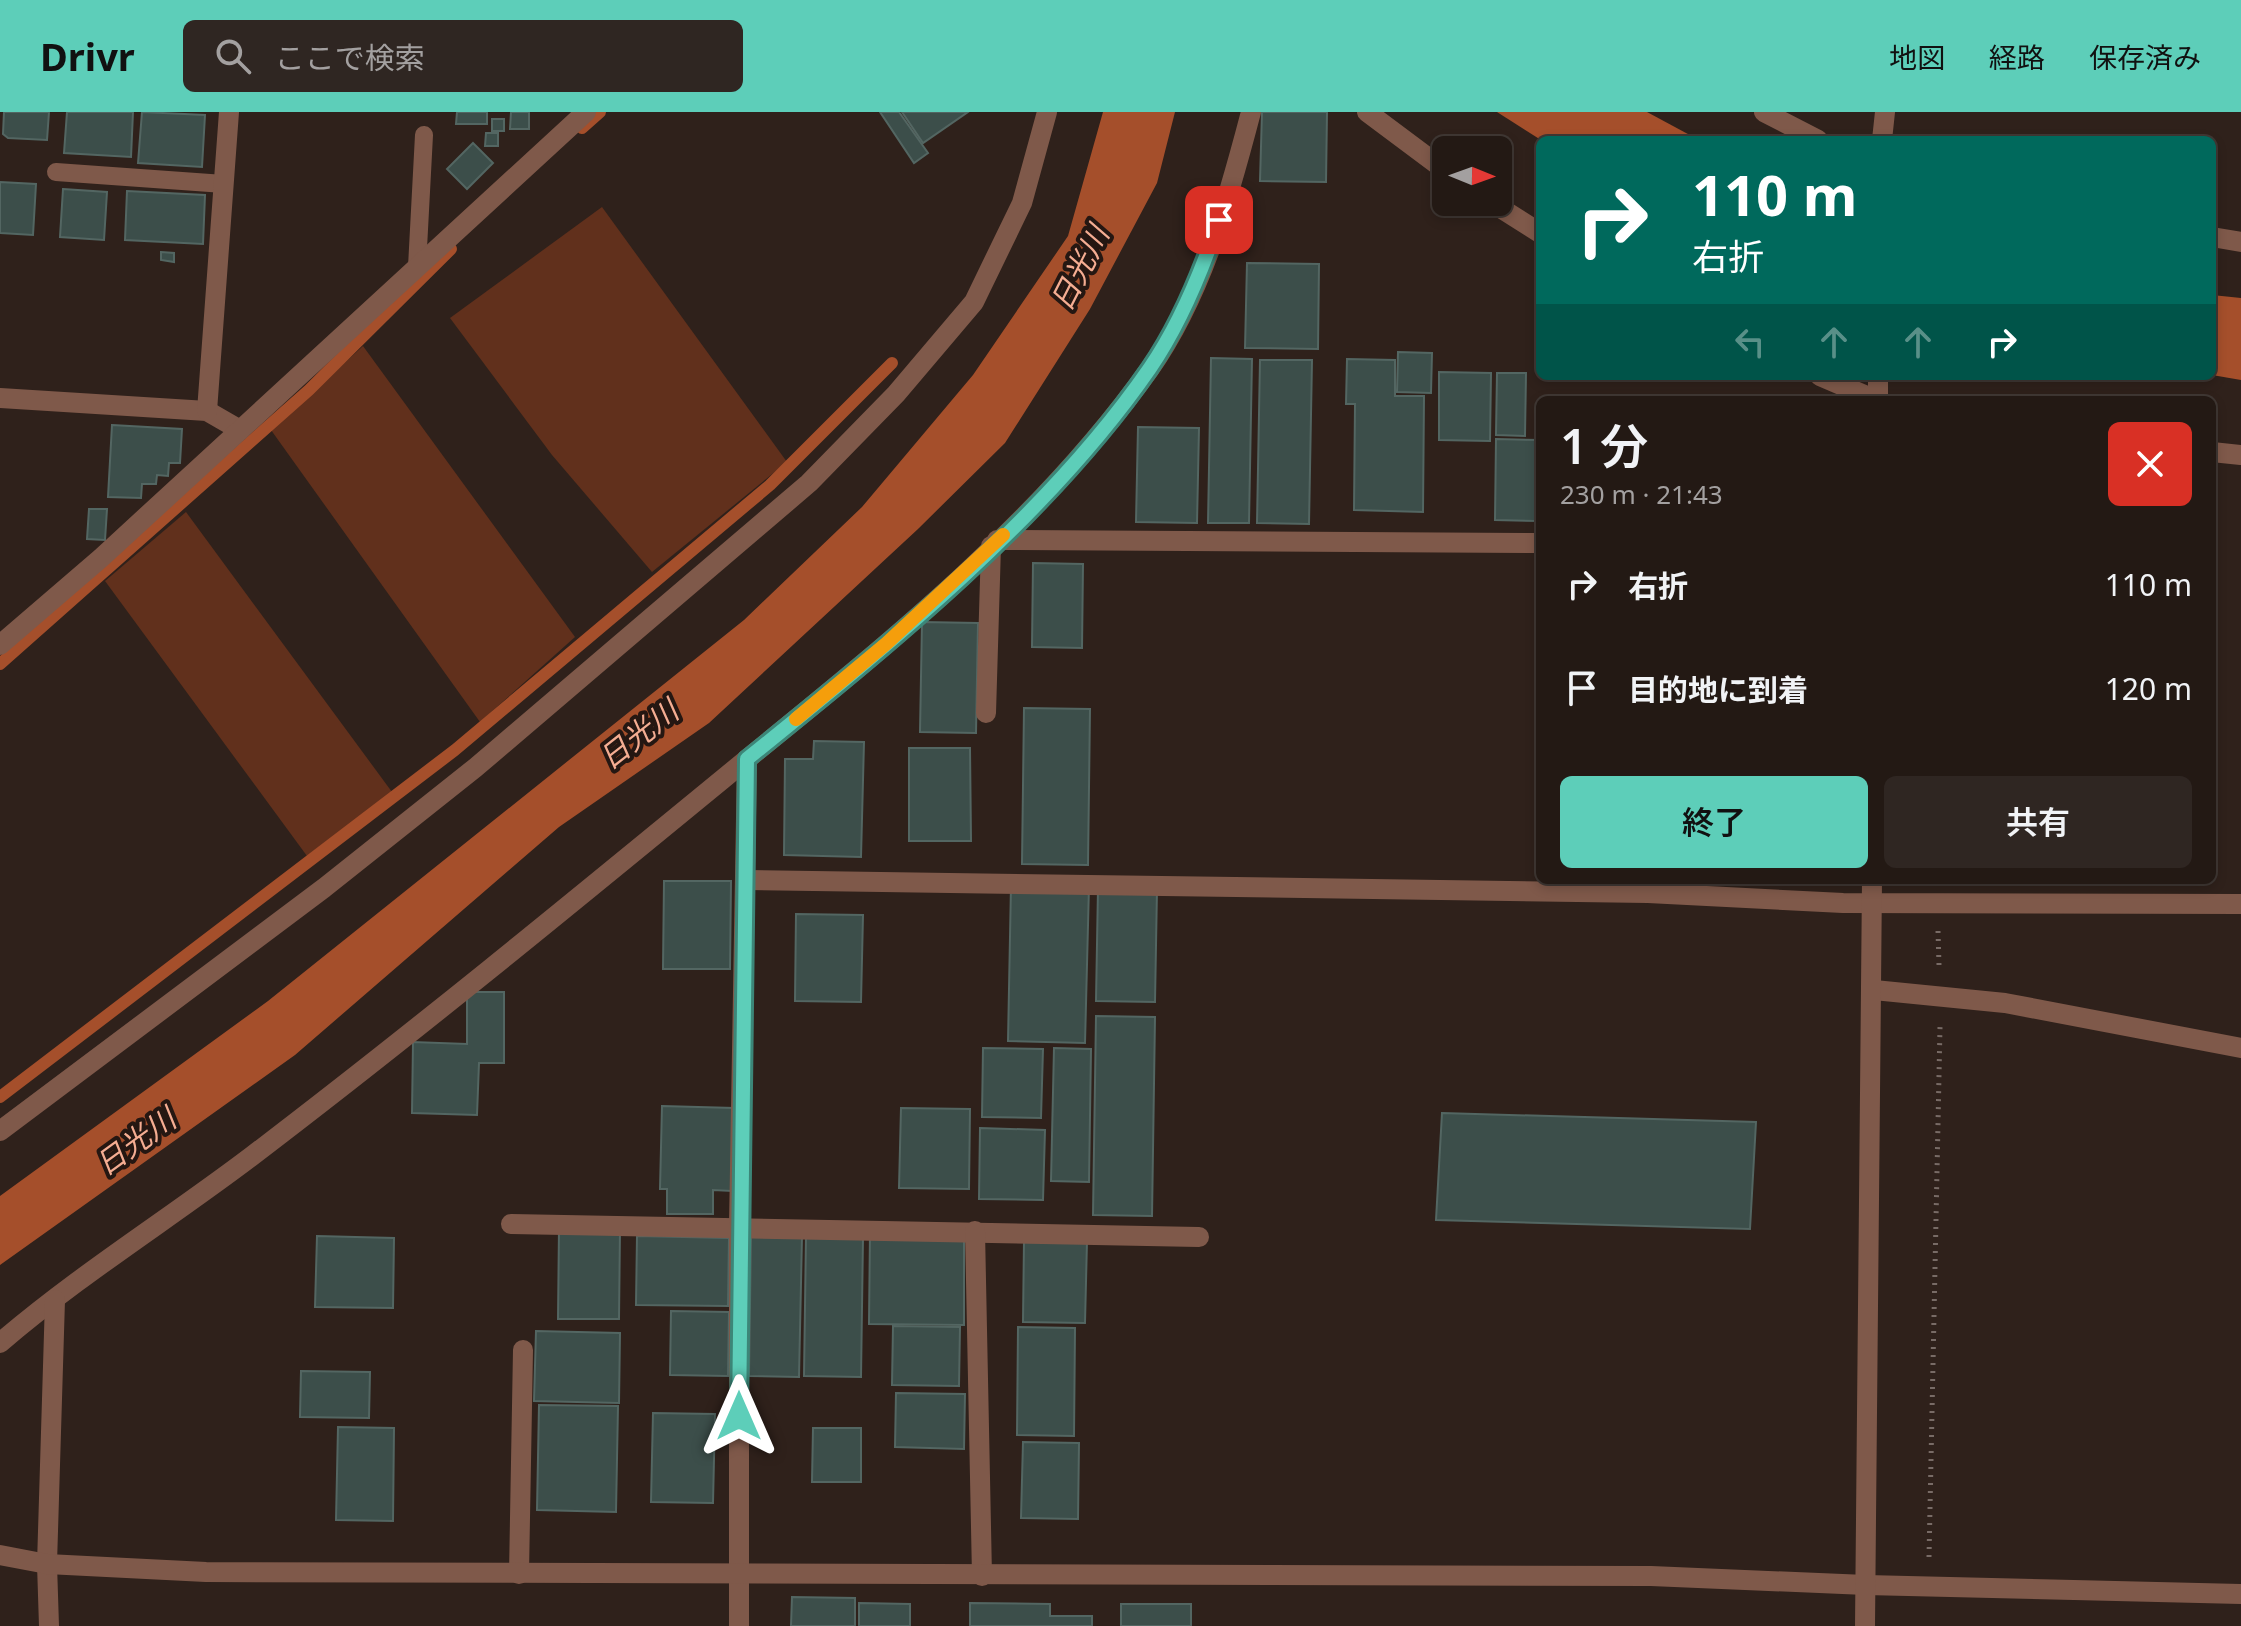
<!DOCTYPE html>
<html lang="ja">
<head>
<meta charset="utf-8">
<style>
	body { margin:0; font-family:"Noto Sans","Noto Sans JP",sans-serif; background:#2f2622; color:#f1f3f6; height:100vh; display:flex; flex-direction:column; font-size:30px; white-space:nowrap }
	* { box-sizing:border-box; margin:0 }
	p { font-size:26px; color:#a3a0a0 }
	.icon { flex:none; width:44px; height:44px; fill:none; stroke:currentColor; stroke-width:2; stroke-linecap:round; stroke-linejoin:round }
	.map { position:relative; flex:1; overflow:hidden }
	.details { position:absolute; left:1536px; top:284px; width:680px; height:488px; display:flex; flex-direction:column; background:#231914; border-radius:12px; box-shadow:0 4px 12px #0003,0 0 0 2px #403834 }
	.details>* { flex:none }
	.guide { position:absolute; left:1536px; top:24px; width:680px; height:244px; border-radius:12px; box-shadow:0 4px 12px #0003,0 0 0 2px #403834; background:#00695c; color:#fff; overflow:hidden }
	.needle { width:52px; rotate:91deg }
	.buttons { position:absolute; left:1432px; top:24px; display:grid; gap:16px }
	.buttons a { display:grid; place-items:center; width:80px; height:80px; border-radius:12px; background:#231914; box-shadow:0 4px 12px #0003,0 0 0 2px #403834; font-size:40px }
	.pin { position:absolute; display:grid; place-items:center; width:68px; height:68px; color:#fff; margin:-34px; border-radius:16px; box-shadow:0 4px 12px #0006 }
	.me { position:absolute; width:88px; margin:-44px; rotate:0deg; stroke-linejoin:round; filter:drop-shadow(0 0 6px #0008) }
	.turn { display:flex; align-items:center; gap:28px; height:168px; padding:0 24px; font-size:36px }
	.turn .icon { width:104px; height:104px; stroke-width:2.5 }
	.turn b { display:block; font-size:56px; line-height:68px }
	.lanes { display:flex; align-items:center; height:76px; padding:0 24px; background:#0003; justify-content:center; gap:40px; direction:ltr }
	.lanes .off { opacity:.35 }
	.round { display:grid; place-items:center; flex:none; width:84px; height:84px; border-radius:12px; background:#2f2622 }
	.headline { display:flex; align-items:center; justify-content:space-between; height:136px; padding:0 24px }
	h1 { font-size:48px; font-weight:600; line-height:60px }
	.action { display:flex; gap:16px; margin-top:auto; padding:16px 24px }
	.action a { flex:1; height:92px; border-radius:12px; background:#5dceb9; color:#111; font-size:32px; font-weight:600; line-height:92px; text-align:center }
	.action a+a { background:#2f2622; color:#f1f3f6 }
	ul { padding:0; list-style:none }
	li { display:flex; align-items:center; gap:24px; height:104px; padding:0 24px }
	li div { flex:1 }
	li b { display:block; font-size:30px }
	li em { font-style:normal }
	header { display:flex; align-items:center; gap:48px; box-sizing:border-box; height:112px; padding:0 40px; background:#5dceb9; color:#111 }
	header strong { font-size:38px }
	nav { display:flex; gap:44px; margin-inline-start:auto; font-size:28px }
	.search { width:560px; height:72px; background:#2f2622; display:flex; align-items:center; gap:20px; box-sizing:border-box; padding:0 28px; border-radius:12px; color:#a3a0a0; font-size:30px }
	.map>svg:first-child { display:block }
</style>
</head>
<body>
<header>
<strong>Drivr</strong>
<div class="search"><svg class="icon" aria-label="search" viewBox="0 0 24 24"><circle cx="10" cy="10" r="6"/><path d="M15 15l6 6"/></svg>ここで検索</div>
<nav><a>地図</a><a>経路</a><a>保存済み</a></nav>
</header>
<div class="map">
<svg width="2241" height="1514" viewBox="0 0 2241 1514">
	<rect width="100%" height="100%" fill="#2f211b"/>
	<!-- green -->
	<g fill="#61301c">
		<path d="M602,95L787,350L652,460L552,343L450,206Z"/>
		<path d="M363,234L575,525L480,610L271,318Z"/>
		<path d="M186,400L392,680L307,744L105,469Z"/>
	</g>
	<!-- water -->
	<g fill="#a54f2b">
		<path d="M1103,0H1175L1157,71L1090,197L1005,331L918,417L709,611L559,715L295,943L0,1153V1084L268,889L744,508L862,395L973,263L1068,124Z"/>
		<path d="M1497,0H1647L1699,28H1541Z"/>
		<path d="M2212,183L2241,186V268L2212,263Z"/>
	</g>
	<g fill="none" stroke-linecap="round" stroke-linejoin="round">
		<!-- stream -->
		<g stroke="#a54f2b" stroke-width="12">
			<path d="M582,16L600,0"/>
			<path d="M0,552L309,278L451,137"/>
			<path d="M0,985L455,638L770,373L892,251"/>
		</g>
	</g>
	<!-- building -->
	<g fill="#3c4e4a" stroke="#536662" stroke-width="2">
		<path d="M4,0H49L47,28L8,26L3,22Z"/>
		<path d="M67,0H133L131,45L64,41Z"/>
		<path d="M142,0L205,3L202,55L138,51Z"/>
		<path d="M457,0H487V12H456Z"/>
		<path d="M511,0H529V17H510Z"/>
		<path d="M880,0H899L928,41L914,51Z"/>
		<path d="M902,0H968L923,31Z"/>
		<path d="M1262,0H1327L1326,70L1260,69Z"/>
		<rect x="492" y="7" width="12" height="12"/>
		<path d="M486,21H498V34H485Z"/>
		<path d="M473,31L493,51L467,77L447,57Z"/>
		<path d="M0,70L36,72L33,123L0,121Z"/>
		<path d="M63,77L107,80L104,128L60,125Z"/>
		<path d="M127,79L205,83L203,132L125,128Z"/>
		<path d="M161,140L174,141V150L161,148Z"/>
		<path d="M1247,151L1319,152L1318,237L1245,236Z"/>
		<path d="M1398,240L1432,241L1431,281L1397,280Z"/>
		<path d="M1211,246L1252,247L1249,411H1208Z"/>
		<path d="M1347,247L1395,248V284H1424L1423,400L1354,398L1355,292H1346Z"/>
		<path d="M1260,248H1312L1309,412L1257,411Z"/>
		<path d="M1439,260L1491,261L1490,329L1439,328Z"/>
		<path d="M1497,261H1526L1525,324L1496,323Z"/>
		<path d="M112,313L182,317L180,351H169L168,364L157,363L156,372H142L141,386L108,385Z"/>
		<path d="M1138,315L1199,316L1197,411L1136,410Z"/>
		<path d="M1496,327L1539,328L1537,409L1495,408Z"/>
		<path d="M89,397H107L105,428L87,427Z"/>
		<path d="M1033,451L1083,452L1082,536L1032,535Z"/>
		<path d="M922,510L978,511L976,621L920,620Z"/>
		<path d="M1024,596L1090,597L1088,753L1022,752Z"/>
		<path d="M814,629L864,630L861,745L784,743L785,647H813Z"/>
		<path d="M909,636H970L971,729H909Z"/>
		<path d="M664,769H731L730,857H663Z"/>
		<path d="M1011,773L1089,774L1085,931L1008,929Z"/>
		<path d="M1098,776L1157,777L1155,890L1096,889Z"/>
		<path d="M796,802L863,803L861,890L795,889Z"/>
		<path d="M467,880H504V951H479L477,1003L412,1001L413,930L467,932Z"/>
		<path d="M1096,904L1155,905L1152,1104L1093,1103Z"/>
		<path d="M983,936L1043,937L1041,1006L982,1005Z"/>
		<path d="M1054,936L1091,937L1089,1070L1051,1069Z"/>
		<path d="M662,994L734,996L732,1079L713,1078V1102H667V1077H660Z"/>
		<path d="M901,996L970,997L969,1077L899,1076Z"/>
		<path d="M1442,1001L1756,1010L1750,1117L1436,1108Z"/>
		<path d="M980,1016L1045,1018L1043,1088L979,1087Z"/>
		<path d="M559,1116L620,1117L619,1207H558Z"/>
		<path d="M870,1120L964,1121V1213L869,1212Z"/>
		<path d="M751,1123L802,1124L799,1265L749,1264Z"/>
		<path d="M317,1124L394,1126L393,1196L315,1195Z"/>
		<path d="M637,1124L729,1126L728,1194L636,1193Z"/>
		<path d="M806,1124L863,1125L861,1265L804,1264Z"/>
		<path d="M1024,1128L1087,1129L1085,1211L1023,1210Z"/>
		<path d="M671,1199L729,1200L728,1264L670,1263Z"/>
		<path d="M893,1214L960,1215L959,1274L892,1273Z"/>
		<path d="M1018,1215L1075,1216L1074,1324L1017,1323Z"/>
		<path d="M536,1219L620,1221L619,1291L534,1289Z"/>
		<path d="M301,1259L370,1260L369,1306L300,1305Z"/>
		<path d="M896,1281L965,1282L964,1337L895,1335Z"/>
		<path d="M539,1293L618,1294L616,1400L537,1398Z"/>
		<path d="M653,1301L715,1302L713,1391L651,1390Z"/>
		<path d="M338,1315L394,1316L393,1409L336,1408Z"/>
		<path d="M813,1316H861V1370H812Z"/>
		<path d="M1023,1330L1079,1331L1078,1407L1021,1406Z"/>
		<path d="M792,1485L855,1486V1514H791Z"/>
		<path d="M859,1491L910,1492V1514H859Z"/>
		<path d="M970,1491L1050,1492V1504H1092V1514H970Z"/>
		<rect x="1121" y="1492" width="70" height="22"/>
	</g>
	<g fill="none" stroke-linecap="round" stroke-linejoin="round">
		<!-- path -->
		<g stroke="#786b66" stroke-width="5" stroke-dasharray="2 6" stroke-linecap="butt">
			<path d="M1938,819L1939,853"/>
			<path d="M1929,1445L1940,915"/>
		</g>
		<!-- service -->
		<g stroke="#7f594a" stroke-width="18">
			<path d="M56,60L224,72"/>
			<path d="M417,155L424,23"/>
		</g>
		<!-- minor -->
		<g stroke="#7f594a" stroke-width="20">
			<path d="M1367,0L1446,59"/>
			<path d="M1764,0L1818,28"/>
			<path d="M1491,90L1540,121"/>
			<path d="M2212,125L2241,130"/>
			<path d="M1820,264L1876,288"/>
			<path d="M0,286L207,299L240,318"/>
			<path d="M207,299L229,0"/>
			<path d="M2212,340L2241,343"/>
			<path d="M997,428L1540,431"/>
			<path d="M0,533L101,446L586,0"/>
			<path d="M986,601L991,434"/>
			<path d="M747,768L1648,781L1843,791L2241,792"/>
			<path d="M1874,878L2005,891L2241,936"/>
			<path d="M0,1019L324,776L475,656L809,371L896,282L974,190L1022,91L1047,0"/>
			<path d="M511,1112L1199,1125"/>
			<path d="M975,1119L982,1464"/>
			<path d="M0,1231C79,1163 169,1107 252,1044C424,913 590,776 757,639C897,525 1043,406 1149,258C1202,183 1228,88 1251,0"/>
			<path d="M519,1462L523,1238"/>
			<path d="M49,1514L47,1452L55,1188"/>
			<path d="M739,1514V1114L747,647"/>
		</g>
		<!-- tertiary -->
		<g stroke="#7f594a" stroke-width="20">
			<path d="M1882,28L1885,0"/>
			<path d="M1878,288V264"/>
			<path d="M0,1443L47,1452L206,1460L1651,1464L1866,1473L2241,1482"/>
			<path d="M1865,1514L1872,768"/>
		</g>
	</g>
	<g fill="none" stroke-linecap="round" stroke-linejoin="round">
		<!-- route casing -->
		<g stroke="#3c8678" stroke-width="20">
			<path id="route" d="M739,1304L747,647C887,534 1048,404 1150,256C1180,212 1202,159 1219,108"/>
		</g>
		<!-- route -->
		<use href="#route" stroke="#5dceb9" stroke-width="14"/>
		<!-- slow -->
		<path stroke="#f59e0b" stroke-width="14" d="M796,607L887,531L1003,423"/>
	</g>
	<g text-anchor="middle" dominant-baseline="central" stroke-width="8" stroke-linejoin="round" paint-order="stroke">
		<!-- water labels -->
		<g font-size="30" font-style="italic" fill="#f5ad92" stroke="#251712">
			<text transform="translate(1079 156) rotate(-63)">日光川</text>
			<text transform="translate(638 622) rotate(-38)">日光川</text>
			<text transform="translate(135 1029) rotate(-36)">日光川</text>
		</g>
	</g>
</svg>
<div class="buttons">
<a><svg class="needle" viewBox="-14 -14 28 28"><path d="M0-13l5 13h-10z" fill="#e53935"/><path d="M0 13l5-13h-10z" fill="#a3a0a0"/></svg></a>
</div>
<div class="pin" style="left:1219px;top:108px;background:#d93025"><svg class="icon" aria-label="arrive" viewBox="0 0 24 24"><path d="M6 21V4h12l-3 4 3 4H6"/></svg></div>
<svg class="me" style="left:739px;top:1304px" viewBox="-20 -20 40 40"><path d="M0-17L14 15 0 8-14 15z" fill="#5dceb9" stroke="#fff" stroke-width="4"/></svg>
<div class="guide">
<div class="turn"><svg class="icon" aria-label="right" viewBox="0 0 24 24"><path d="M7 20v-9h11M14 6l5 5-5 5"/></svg><div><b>110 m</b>右折</div></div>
<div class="lanes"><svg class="icon off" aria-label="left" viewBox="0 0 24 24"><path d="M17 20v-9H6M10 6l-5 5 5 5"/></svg><svg class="icon off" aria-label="ahead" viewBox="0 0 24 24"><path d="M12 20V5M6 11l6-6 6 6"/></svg><svg class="icon off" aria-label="ahead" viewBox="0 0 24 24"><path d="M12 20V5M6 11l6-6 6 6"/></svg><svg class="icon" aria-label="right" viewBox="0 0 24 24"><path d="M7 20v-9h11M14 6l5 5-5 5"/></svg></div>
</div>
<section class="details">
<div class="headline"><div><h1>1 分</h1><p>230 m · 21:43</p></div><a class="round" style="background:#d93025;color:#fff"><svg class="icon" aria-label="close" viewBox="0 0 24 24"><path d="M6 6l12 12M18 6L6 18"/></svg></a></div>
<ul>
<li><svg class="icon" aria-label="right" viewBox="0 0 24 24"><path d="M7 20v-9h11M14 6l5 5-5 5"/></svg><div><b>右折</b></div><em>110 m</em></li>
<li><svg class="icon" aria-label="arrive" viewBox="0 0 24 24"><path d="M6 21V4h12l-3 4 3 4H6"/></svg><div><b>目的地に到着</b></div><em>120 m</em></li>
</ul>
<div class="action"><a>終了</a><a>共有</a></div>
</section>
</div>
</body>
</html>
